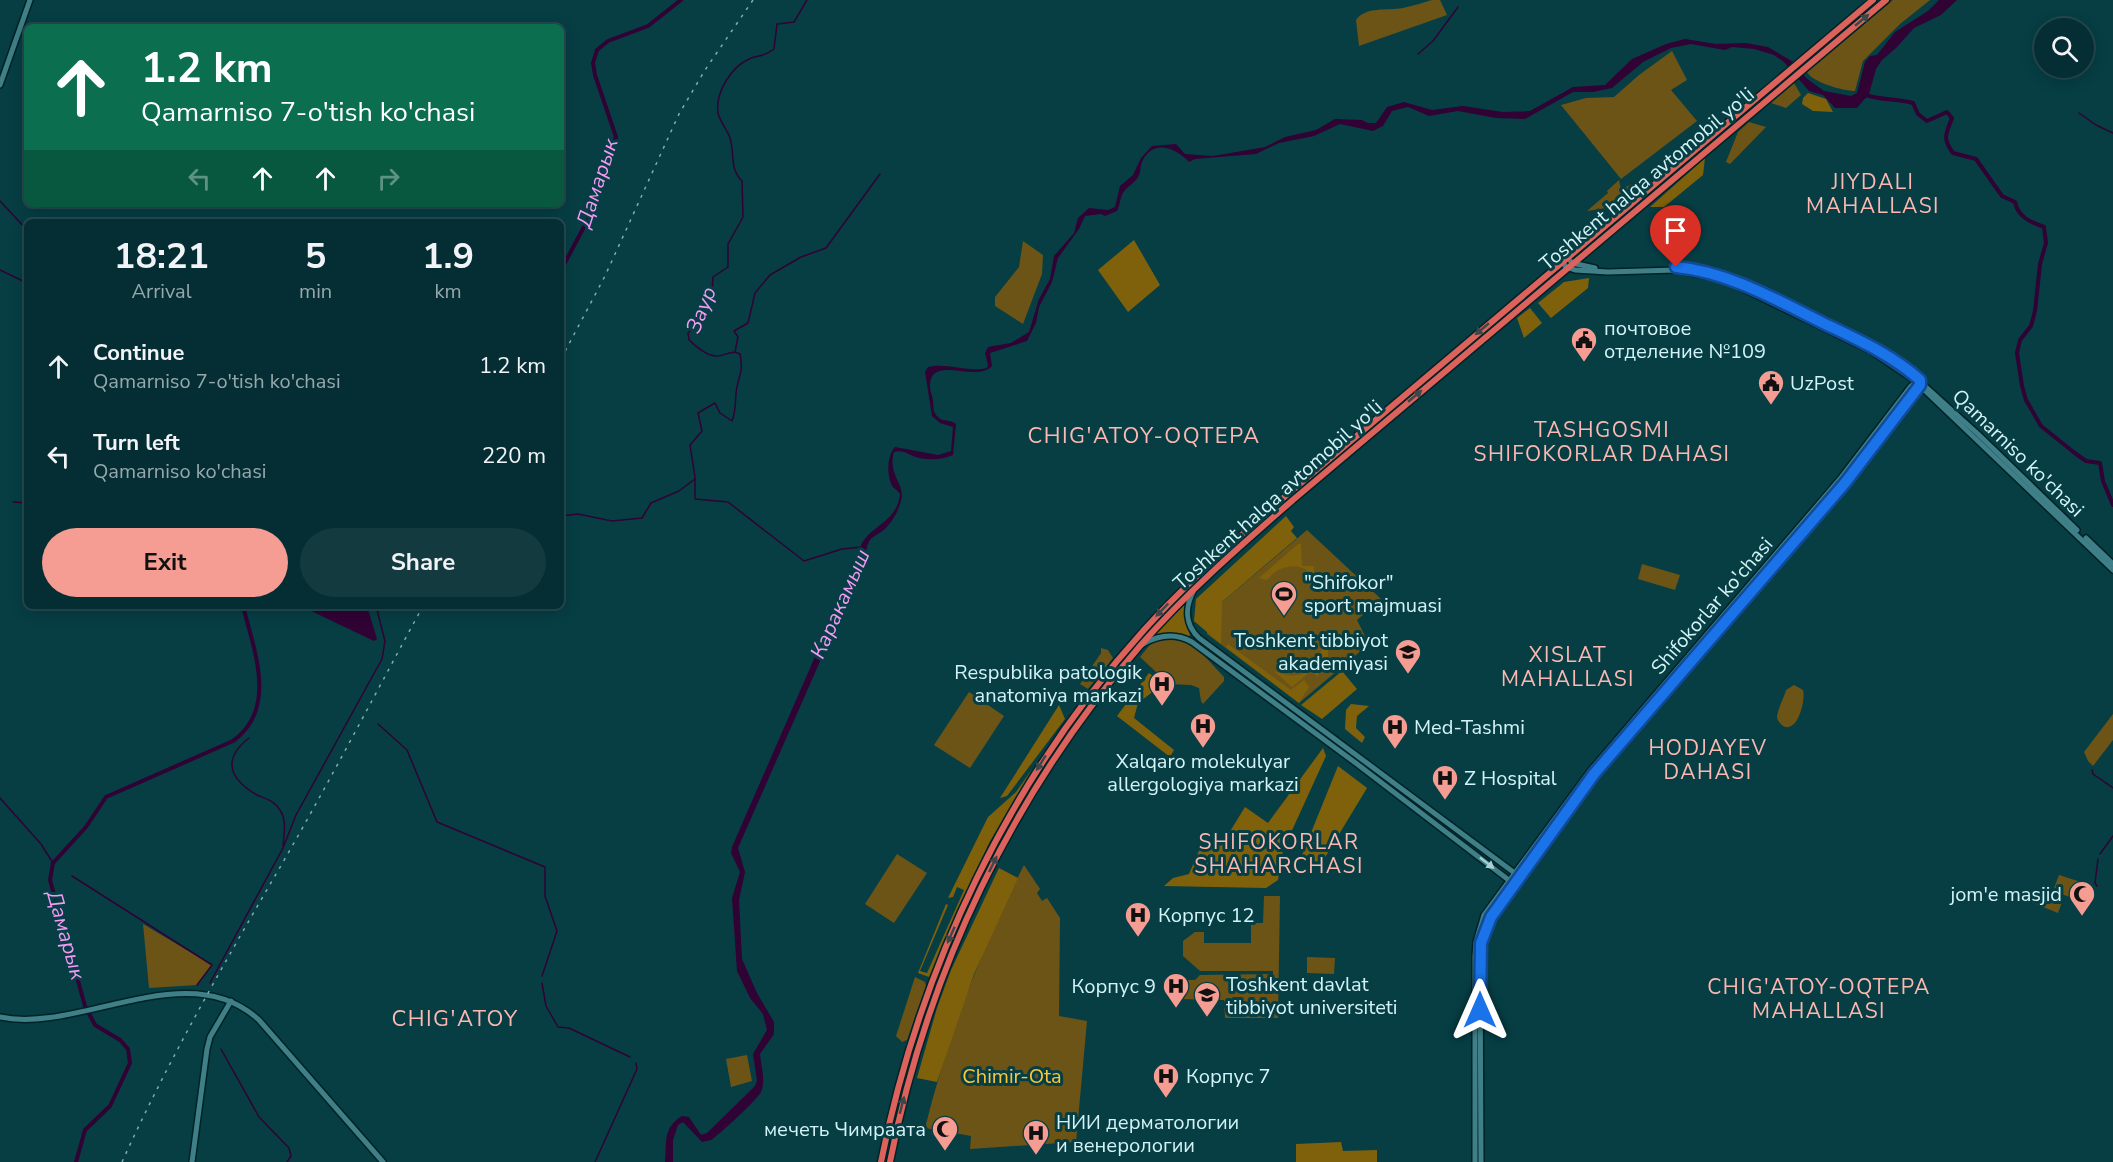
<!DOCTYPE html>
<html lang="en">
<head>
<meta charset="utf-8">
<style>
	body { margin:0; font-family:"Nunito Sans",sans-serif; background:#123a3f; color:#f1f3f6; height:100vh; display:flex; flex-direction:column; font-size:22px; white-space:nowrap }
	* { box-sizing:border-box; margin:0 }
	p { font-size:20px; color:#97a8ac }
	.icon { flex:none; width:33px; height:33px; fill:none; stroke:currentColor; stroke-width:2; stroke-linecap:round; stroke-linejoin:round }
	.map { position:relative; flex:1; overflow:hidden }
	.panel { position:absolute; left:24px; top:219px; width:540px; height:390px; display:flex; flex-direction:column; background:#042e33; border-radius:9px; box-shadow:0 3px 15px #0003,0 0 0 2px #254a4e }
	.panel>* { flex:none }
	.hud { position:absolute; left:24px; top:24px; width:540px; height:183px; border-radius:9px; box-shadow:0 3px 15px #0003,0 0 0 2px #254a4e; background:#0b6e4f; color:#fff; overflow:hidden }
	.tools { position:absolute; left:2034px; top:18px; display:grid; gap:12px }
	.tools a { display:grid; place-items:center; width:60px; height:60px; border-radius:50%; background:#042e33; box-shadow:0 3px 15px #0003,0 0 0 2px #254a4e; font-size:30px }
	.pin { position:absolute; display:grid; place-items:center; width:51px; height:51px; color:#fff; margin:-62px -26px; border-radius:50% 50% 50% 0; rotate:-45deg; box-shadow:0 0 6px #0007 }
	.pin .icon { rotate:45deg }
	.me { position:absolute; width:66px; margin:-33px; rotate:0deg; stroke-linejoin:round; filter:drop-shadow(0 0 4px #0008) }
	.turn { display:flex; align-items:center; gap:21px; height:126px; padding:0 18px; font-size:27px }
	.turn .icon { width:78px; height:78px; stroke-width:2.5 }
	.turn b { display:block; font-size:42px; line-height:51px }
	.lanes { display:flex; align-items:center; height:57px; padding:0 18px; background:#0003; justify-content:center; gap:30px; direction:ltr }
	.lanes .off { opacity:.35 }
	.eta { display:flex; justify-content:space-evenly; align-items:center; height:102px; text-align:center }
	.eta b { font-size:36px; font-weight:700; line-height:42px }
	.action { display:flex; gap:12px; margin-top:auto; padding:12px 18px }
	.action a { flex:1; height:69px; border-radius:36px; background:#f59c93; color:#111; font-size:24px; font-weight:700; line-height:69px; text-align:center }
	.action a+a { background:#123a3f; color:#f1f3f6 }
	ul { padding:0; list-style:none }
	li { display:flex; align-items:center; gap:18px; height:90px; padding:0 18px }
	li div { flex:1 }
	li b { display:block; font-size:22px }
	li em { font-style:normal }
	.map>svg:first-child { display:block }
</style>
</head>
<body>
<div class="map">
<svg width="2113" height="1162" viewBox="0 0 2113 1162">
	<rect width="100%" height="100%" fill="#063e44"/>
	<!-- green -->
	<g fill="#6c5417">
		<path d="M1432,0H1440L1447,15L1359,46L1356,20C1366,6 1387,11 1403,8C1412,6 1422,3 1432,0Z"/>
		<path d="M1893,0H1930L1900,24L1863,61L1855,91C1843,91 1812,82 1807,72Z"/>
		<path d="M1672,51L1687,80L1671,90L1697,121L1621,179L1561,105L1586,98L1614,97L1639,75Z"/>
		<path d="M1794,83L1801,95L1786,108L1771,103Z"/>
		<path d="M1749,122L1766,127L1730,164L1726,162L1738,132Z"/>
		<path d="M1619,180L1621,190L1631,184L1637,191L1619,206L1587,211L1608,193L1607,191Z"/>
		<path d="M1023,241L1043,255L1042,274L1023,324L995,306V297L1019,267Z"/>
		<path d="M1502,315L1504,317L1252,531L1250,530Z"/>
		<path d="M1307,530L1381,599L1357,620L1369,644L1299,703L1207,634L1208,614Z"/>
		<path d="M1243,536L1245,537C1179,597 1121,662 1067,733L1065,732C1119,660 1178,596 1243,536Z"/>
		<path d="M1642,564L1680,575L1675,590L1638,579Z"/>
		<path d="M1160,639C1193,638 1203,655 1224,677V681L1203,704L1201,701L1199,688L1191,685L1169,684L1140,657L1152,642Z"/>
		<path d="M1101,648L1108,650L1113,658L1088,689L1080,684L1101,653Z"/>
		<path d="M1794,685L1803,690C1806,699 1798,734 1783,726C1780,724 1778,721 1777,718C1777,710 1784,698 1786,690Z"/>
		<path d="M969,692L1004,716L970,768L934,745Z"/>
		<path d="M2113,714V740L2093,766L2088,761L2084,752Z"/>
		<path d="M1058,742L1060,743L995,853L942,968L940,967L979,881L1008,824Z"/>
		<path d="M897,854L927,873L894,923L865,904Z"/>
		<path d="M1024,865L1040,889L1037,893L1042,901L1047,898L1060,918L1059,1016L1087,1021L1076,1142L970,1149L971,1136L925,1128C948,1036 981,949 1024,865Z"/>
		<path d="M2059,875L2084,883L2078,900L2053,891Z"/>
		<path d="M2038,890L2063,899L2058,913L2033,903Z"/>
		<path d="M1264,896H1280L1278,1018H1225L1224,1000L1175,999V990L1181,986V980H1195L1200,975L1273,974V971H1200L1183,956V941L1195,932H1204V943H1251V923H1263Z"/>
		<path d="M143,924L212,965L197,985L149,988Z"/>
		<path d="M1307,957L1335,958L1334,974L1307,973Z"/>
		<path d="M915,977L925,982L926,986L907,1040L902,1042L896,1036Z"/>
		<path d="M747,1055L752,1081L731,1087L726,1059Z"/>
	</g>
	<!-- forest -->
	<g fill="#80610b">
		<path d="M1808,93L1826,99L1833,112L1813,111L1802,104L1803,98Z"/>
		<path d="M1705,158L1703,175L1664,207H1650Z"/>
		<path d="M1134,240L1160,285L1128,312L1098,270Z"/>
		<path d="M1589,278L1588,288L1551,318L1538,303L1564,282Z"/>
		<path d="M1530,308L1542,323L1524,338L1517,318Z"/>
		<path d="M1286,516L1294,527L1291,531L1297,538L1222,602L1221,644L1194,621L1196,599Z"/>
		<path d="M1298,544H1301L1302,566H1314V574H1327L1325,585L1320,586C1310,562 1283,560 1267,580L1259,578Z"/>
		<path d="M1186,603L1185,619L1190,635L1188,637L1179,635L1154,636Z"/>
		<path d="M1228,644L1291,690L1304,680L1309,687L1299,703L1226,647Z"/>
		<path d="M1322,647H1328V659L1320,660L1318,677L1312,670L1292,687L1274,671C1299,682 1316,672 1322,647Z"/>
		<path d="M1342,671L1357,689L1322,719L1301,705Z"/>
		<path d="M1149,673L1163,684L1138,703L1134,718L1174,750L1170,757L1117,716Z"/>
		<path d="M1351,704L1369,706L1357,716L1356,728L1365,737L1362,743L1345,729L1346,710Z"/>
		<path d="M1059,705L1065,719L1007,796L1000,798Z"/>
		<path d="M1323,748L1326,756L1283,850L1278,880L1266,888L1164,886L1173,878L1189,874L1204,839L1221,846L1245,807L1268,823Z"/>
		<path d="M1338,766L1367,788L1321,864L1302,855Z"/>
		<path d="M1033,768L989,843L929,977L918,973L946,904L948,905L920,971L927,973L964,890L957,887L953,897L948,898L988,817L1016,792Z"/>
		<path d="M999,868L1018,878L974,974L937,1082L917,1078L937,1008L951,970Z"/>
		<path d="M1341,1142L1343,1151L1377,1150V1162H1296V1144Z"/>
	</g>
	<!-- water -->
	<g fill="#310234">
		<path d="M1939,0H1957L1941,15L1914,28L1896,48L1882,60L1876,69L1869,94L1857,108H1835L1823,95L1809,91L1784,62L1774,55L1754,49L1732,47L1725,50L1691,44L1671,48L1643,62L1612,88L1593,92H1573L1525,119L1496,118L1458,111L1429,116L1408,107L1392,111L1383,126L1373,131L1340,124L1314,136L1279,143L1256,154L1195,159L1189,162C1176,148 1153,138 1142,162C1140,166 1141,171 1139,175C1136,183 1127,186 1123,193C1120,198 1120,205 1117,211L1105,216L1101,214L1085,216L1079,229L1058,258L1052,282L1039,307L1036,323L1027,341L990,353L992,366C975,384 930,353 930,387C930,392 933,396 933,401C934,408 932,412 939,418C944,422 950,419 956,424L953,455C942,460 925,461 913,456C906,453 903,450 894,452C887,475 906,484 901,501C898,512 891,525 881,532C877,535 872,537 870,540C866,546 866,552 865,559L738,848L745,872L739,900L742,959L757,993L774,1022V1034L760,1054C761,1066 766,1080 761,1092C758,1099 719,1135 711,1140L702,1142L683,1122L678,1125L673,1140V1162H665C667,1144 662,1128 682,1116L689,1117L701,1135L707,1133L755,1086L757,1081L753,1054L767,1030L763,1014L750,998L737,971L732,898L740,872L731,853L732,847L858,558C860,552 860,544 864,540C877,523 897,520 900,494C898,491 895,489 893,487C886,477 887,455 895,447L938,455L951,451L953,427L940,423L932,416L925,372L928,367C947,362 969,373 987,368L988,365L985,353L988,347L1011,343L1029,332L1039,299L1050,279L1054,256L1074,233L1078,218L1089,208L1108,210L1115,207L1120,186L1133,175L1141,158L1152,146L1176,144L1185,154L1213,156L1265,147L1285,137L1316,130L1335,119L1362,120L1368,123H1376L1387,107L1404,102L1432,110L1463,106L1503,112L1530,111L1573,87L1605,85L1632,59L1666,44L1685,39L1716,44L1746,43L1768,47L1795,63L1806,78L1824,91L1851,96L1857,93L1865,62L1870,56L1877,55L1895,32L1928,11Z"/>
		<path d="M309,606H367L377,639L374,641L307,609Z"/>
	</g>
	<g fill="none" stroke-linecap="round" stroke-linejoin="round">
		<!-- stream -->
		<g stroke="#310234" stroke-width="1.5">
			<path d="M807,0L794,22L777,24L774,49C763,58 759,54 749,59C731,67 715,93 718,113C720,122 727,129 730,138C735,154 729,168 742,181L743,217L728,244V267L713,277L712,291L699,308L701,319L688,333L689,340C696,346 705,355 715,356C725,357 730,349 740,354C744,374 738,375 736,393C735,404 736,411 732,421L720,413L715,403L698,413L702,431L690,445L695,477V499L728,502L804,561L842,549L861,547"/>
			<path d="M1418,54L1433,41L1458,7"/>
			<path d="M2079,113L2096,125L2113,133"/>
			<path d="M0,201L27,230"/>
			<path d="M0,270L27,283"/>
			<path d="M735,352L738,337L734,331L748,323L755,293L770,275L801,257L826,248L880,174"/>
			<path d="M13,502L27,503"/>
			<path d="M561,516L578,514L612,521L642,518L651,503L679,491L695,479"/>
			<path d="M378,724L407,750L437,822L545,867V896L557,931L542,976"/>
			<path d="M249,738C222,759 229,779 257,795C266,799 275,801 280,810C287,820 284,835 283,846"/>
			<path d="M2092,770L2093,774L2113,788"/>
			<path d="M0,798L41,844L53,863"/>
			<path d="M2100,854L2113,836"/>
			<path d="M72,876L212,965L197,985"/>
			<path d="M2097,886L2095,883L2098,859"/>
			<path d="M210,983L283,848L296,815L382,659L385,641L376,606"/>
			<path d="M542,983L546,1006L558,1027L569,1028L630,1057"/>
			<path d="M221,1049L259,1117L289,1148L291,1156L287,1162"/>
			<path d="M595,1162L637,1069L636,1063"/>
		</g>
		<!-- canal -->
		<g stroke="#310234" stroke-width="4">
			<path d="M1865,95C1881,100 1897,99 1913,103L1918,114L1927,121L1947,112L1952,118C1946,134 1942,138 1953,153L1976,159L2002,196L2015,202C2018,217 2030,222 2044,227L2046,243L2040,264L2035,311L2031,326L2020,340L2017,353L2022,386L2026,400L2041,426L2076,454L2086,461L2100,463L2103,481L2113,505"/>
			<path d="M561,270L585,225L616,137L595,75L593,63L597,50L608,41L648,26L681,0"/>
			<path d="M76,1162L85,1130L110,1106L130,1063L128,1049L120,1040L95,1025L85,1006L50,880L53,863L86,827L106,797L233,741C278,709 254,650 243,606"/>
		</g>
		<!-- secondary casing -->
		<g stroke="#002327" stroke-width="8">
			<g id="secondary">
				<path d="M0,85L30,0"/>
				<path d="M1567,257L1572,263L1595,268"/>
				<path d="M1562,261L1566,267L1575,270L1608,272L1675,270L1723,279L1871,351L1915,381L2113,570"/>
				<path d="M1772,298L1895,359L1978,434L2077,530"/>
				<path d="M2086,538L2113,564"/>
				<path d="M1193,592C1185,608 1185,625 1199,638L1516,874"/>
				<path d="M1143,644C1159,635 1176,633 1192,642L1357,764L1510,881"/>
				<path d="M0,1017C79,1034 188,954 259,1020L383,1162"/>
				<path d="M192,1162L207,1049L210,1037L231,1001"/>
				<path d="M1475,1162V957L1476,942L1484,915L1590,771L1840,479L1911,386L1920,380"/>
				<path d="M1481,1162L1480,959L1481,943L1491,917L1594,774L1845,483L1919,385L1920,380"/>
			</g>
		</g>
		<!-- highway casing -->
		<g stroke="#002327" stroke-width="9">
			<g id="highway">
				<path d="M881,1162C920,966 1010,778 1144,630C1183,587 1226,549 1269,510L1873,0"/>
				<path d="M890,1162C927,972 1013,792 1140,646C1187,592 1240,546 1294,499L1886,0"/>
			</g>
		</g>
		<!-- secondary -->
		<use href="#secondary" stroke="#3f7f87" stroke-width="5"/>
		<!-- highway -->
		<use href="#highway" stroke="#dd625b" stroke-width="6"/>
		<!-- rail -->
		<g stroke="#82acb1" stroke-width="1.5" stroke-dasharray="3 6" stroke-linecap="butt">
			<path d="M561,359L605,276L679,114L705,70L753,0"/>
			<path d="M122,1162C168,1061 223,965 279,869C329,783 375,694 423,606"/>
		</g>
	</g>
	<!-- one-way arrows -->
	<defs><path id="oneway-solid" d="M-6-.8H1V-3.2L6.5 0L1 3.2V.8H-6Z" transform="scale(1.5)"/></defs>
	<g fill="#3c474a">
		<use href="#oneway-solid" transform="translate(1862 20) rotate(-40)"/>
		<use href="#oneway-solid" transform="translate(1482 329) rotate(140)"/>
		<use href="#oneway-solid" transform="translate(1415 396) rotate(-40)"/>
		<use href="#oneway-solid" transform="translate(1162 610) rotate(134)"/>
		<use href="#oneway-solid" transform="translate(1041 763) rotate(122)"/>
		<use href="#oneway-solid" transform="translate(993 864) rotate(-64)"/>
		<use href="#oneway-solid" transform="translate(951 935) rotate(114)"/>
		<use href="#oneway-solid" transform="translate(902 1105) rotate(-76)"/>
	</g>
	<use fill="#a7d0d5" href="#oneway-solid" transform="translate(1487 863) rotate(38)"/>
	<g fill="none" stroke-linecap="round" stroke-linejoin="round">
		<!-- route casing -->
		<g stroke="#114b97" stroke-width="15">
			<path id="route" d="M1480,1010L1481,943L1491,917L1594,774L1845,483L1920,385V380C1891,354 1856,339 1821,322C1775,299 1728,272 1676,267"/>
		</g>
		<!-- route -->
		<use href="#route" stroke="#1a73e8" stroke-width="10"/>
	</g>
	<!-- icons -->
	<defs>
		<g id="civic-pin" transform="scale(1.35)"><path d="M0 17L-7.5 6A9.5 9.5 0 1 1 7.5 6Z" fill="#f59c93" stroke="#063e44"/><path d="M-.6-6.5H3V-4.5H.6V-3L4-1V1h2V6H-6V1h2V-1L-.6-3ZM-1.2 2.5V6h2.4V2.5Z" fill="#111"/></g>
		<g id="stadium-pin" transform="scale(1.35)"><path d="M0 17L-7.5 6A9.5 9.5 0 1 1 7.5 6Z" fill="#f59c93" stroke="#063e44"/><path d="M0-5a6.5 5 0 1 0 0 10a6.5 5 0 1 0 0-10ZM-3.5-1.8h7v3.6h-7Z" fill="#111"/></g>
		<g id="university-pin" transform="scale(1.35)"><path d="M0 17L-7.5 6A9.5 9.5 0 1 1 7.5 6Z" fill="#f59c93" stroke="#063e44"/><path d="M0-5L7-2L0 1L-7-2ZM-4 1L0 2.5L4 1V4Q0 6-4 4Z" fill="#111"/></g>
		<g id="hospital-pin" transform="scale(1.35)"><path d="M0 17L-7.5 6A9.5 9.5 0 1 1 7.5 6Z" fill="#f59c93" stroke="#063e44"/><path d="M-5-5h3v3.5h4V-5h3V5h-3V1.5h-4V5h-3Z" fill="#111"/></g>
		<g id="mosque-pin" transform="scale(1.35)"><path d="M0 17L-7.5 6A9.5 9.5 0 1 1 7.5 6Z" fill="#f59c93" stroke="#063e44"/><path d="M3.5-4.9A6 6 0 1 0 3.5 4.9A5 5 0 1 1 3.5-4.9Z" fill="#111"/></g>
	</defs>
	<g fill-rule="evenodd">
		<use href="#civic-pin" x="1584" y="340"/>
		<use href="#civic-pin" x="1771" y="383"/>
		<use href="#stadium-pin" x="1284" y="594"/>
		<use href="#university-pin" x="1408" y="652"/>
		<use href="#hospital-pin" x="1162" y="684"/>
		<use href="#hospital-pin" x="1203" y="726"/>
		<use href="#hospital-pin" x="1395" y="727"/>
		<use href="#hospital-pin" x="1445" y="778"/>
		<use href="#mosque-pin" x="2082" y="894"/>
		<use href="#hospital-pin" x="1138" y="915"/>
		<use href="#hospital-pin" x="1176" y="986"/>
		<use href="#university-pin" x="1207" y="995"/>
		<use href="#hospital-pin" x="1166" y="1076"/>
		<use href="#mosque-pin" x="945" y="1129"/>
		<use href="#hospital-pin" x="1036" y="1133"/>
	</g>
	<g text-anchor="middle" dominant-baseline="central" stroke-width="6" stroke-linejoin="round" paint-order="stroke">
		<!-- street labels -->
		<g font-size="20" fill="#d3f3f7" stroke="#063e44">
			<text transform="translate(1647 179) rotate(-40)">Toshkent halqa avtomobil yo'li</text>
			<text transform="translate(2018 453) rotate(44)">Qamarniso ko'chasi</text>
			<text transform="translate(1278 495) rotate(-42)">Toshkent halqa avtomobil yo'li</text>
			<text transform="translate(1712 606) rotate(-49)">Shifokorlar ko'chasi</text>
		</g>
		<!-- poi labels -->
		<g font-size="20" fill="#d3f3f7" stroke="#063e44" text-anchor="start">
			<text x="1604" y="328">почтовое<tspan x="1604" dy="23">отделение №109</tspan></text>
			<text x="1790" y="383">UzPost</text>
			<text x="1304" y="582">"Shifokor"<tspan x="1304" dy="23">sport majmuasi</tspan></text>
			<text x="1388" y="640" text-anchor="end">Toshkent tibbiyot<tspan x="1388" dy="23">akademiyasi</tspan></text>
			<text x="1142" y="672" text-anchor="end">Respublika patologik<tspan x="1142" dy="23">anatomiya markazi</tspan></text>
			<text x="1414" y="727">Med-Tashmi</text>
			<text x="1203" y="761" text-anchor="middle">Xalqaro molekulyar<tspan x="1203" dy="23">allergologiya markazi</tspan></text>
			<text x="1464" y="778">Z Hospital</text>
			<text x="2062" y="894" text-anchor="end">jom'e masjid</text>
			<text x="1158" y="915">Корпус 12</text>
			<text x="1226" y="984">Toshkent davlat<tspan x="1226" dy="23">tibbiyot universiteti</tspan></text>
			<text x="1156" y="986" text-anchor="end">Корпус 9</text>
			<text x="1186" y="1076">Корпус 7</text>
			<text x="1056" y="1122">НИИ дерматологии<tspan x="1056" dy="23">и венерологии</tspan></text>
			<text x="926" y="1129" text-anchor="end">мечеть Чимраата</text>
		</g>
		<!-- park labels -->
		<g font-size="20" fill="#fbc53c" stroke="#063e44">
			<text x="1012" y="1076">Chimir-Ota</text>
		</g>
		<!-- neighbourhood labels -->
		<g font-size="21" letter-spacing="1.5" fill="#fcb8b1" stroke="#063e44">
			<text x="1873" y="182">JIYDALI<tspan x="1873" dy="24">MAHALLASI</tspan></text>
			<text x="1602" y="430">TASHGOSMI<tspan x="1602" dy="24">SHIFOKORLAR DAHASI</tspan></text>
			<text x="1568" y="655">XISLAT<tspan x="1568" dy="24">MAHALLASI</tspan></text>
			<text x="1708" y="748">HODJAYEV<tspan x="1708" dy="24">DAHASI</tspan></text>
			<text x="1279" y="842">SHIFOKORLAR<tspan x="1279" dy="24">SHAHARCHASI</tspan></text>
			<text x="1819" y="987">CHIG'ATOY-OQTEPA<tspan x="1819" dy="24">MAHALLASI</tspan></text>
		</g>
		<!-- water labels -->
		<g font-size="21" font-style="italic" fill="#f39af6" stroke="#063e44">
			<text transform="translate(597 183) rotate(-72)">Дамарык</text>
			<text transform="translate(701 310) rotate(-68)">Заур</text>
			<text transform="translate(840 604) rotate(-66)">Каракамыш</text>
			<text transform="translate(66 935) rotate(74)">Дамарык</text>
		</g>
		<!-- quarter labels -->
		<g font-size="22" letter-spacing="1.5" fill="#fcb8b1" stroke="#063e44">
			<text x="1144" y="436">CHIG'ATOY-OQTEPA</text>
			<text x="455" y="1019">CHIG'ATOY</text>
		</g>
	</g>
</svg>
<div class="tools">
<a><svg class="icon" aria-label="search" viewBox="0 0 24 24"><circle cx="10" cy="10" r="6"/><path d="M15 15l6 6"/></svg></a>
</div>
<div class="pin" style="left:1676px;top:267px;background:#d93025"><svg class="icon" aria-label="arrive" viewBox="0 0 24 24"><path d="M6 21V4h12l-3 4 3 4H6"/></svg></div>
<svg class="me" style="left:1480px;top:1010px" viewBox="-20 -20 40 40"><path d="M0-17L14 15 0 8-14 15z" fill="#1a73e8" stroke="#fff" stroke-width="4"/></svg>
<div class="hud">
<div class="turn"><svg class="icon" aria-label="ahead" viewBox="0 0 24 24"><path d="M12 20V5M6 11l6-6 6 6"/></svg><div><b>1.2 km</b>Qamarniso 7-o'tish ko'chasi</div></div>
<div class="lanes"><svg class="icon off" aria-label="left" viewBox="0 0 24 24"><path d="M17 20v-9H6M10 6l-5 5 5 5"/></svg><svg class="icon" aria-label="ahead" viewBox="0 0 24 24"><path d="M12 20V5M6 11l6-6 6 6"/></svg><svg class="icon" aria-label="ahead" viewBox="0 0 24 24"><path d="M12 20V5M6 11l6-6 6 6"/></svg><svg class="icon off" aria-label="right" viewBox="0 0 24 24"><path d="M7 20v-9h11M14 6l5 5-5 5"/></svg></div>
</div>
<section class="panel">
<div class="eta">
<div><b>18:21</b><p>Arrival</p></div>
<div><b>5</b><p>min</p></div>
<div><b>1.9</b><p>km</p></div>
</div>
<ul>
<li><svg class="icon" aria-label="ahead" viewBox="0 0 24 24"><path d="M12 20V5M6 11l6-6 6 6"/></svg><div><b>Continue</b><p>Qamarniso 7-o'tish ko'chasi</p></div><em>1.2 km</em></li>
<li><svg class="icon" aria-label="left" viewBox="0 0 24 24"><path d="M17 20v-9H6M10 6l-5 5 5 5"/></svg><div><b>Turn left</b><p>Qamarniso ko'chasi</p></div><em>220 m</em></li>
</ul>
<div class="action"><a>Exit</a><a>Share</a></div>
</section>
</div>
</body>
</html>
